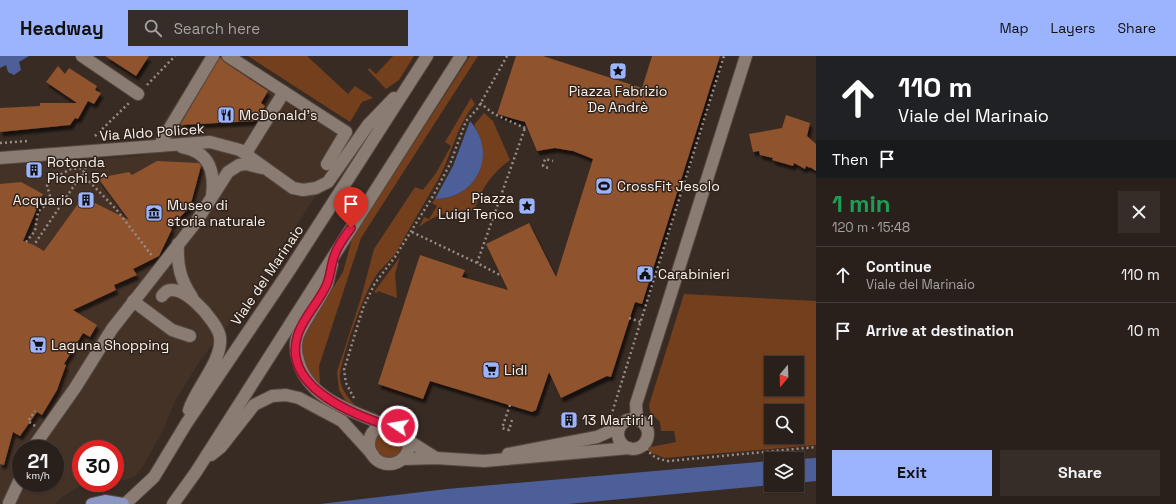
<!DOCTYPE html>
<html lang="en">
<head>
<meta charset="utf-8">
<style>
	body { margin:0; font-family:"Space Grotesk",sans-serif; background:#362d28; color:#f1f3f6; height:100vh; display:flex; flex-direction:column; font-size:15px; white-space:nowrap }
	* { box-sizing:border-box; margin:0 }
	p { font-size:13px; color:#a5a3a3 }
	.icon { flex:none; width:22px; height:22px; fill:none; stroke:currentColor; stroke-width:2; stroke-linecap:round; stroke-linejoin:round }
	.map { position:relative; flex:1; overflow:hidden }
	.side { display:flex; flex-direction:column; background:#2a201b; width:360px }
	.side>* { flex:none }
	.hud { background:#202124; color:#fff; overflow:hidden }
	.needle { width:26px; rotate:199deg }
	.buttons { position:absolute; left:764px; top:300px; display:grid; gap:8px }
	.buttons a { display:grid; place-items:center; width:40px; height:40px; border-radius:0px; background:#2a201b; box-shadow:0 1px 3px #0004,0 0 0 1px #463e3a; font-size:20px }
	.speed { position:absolute; left:12px; top:384px; display:flex; gap:8px; font-size:20px; font-weight:700; text-align:center }
	.speed>* { display:grid; place-content:center; width:52px; height:52px; border-radius:50%; background:#2a201b; box-shadow:0 1px 3px #0004,0 0 0 1px #463e3a; line-height:1 }
	.speed small { font-size:10px; font-weight:400 }
	.speed .limit { border:6px solid #d22; background:#fff; color:#111 }
	.pin { position:absolute; display:grid; place-items:center; width:34px; height:34px; color:#fff; margin:-41px -17px; border-radius:50% 50% 50% 0; rotate:-45deg; box-shadow:0 0 4px #0007 }
	.pin .icon { rotate:45deg }
	.me { position:absolute; width:44px; margin:-22px; rotate:282deg; stroke-linejoin:round; filter:drop-shadow(0 0 3px #0008) }
	.turn { display:flex; align-items:center; gap:14px; height:84px; padding:0 16px; font-size:18px }
	.turn .icon { width:52px; height:52px; stroke-width:2.5 }
	.turn b { display:block; font-size:28px; line-height:34px }
	.then { display:flex; align-items:center; height:38px; padding:0 16px; background:#0003; gap:8px; font-size:15px }
	.round { display:grid; place-items:center; flex:none; width:42px; height:42px; border-radius:0px; background:#362d28 }
	.headline { display:flex; align-items:center; justify-content:space-between; height:68px; padding:0 16px }
	h1 { font-size:24px; font-weight:600; line-height:30px; color:#1e9e55 }
	.action { display:flex; gap:8px; margin-top:auto; padding:8px 16px }
	.action a { flex:1; height:46px; border-radius:0px; background:#9cb4fd; color:#111; font-size:16px; font-weight:600; line-height:46px; text-align:center }
	.action a+a { background:#362d28; color:#f1f3f6 }
	ul { padding:0; list-style:none }
	li { display:flex; align-items:center; gap:12px; height:56px; padding:0 16px; border-top:1px solid #463e3a }
	li div { flex:1 }
	li b { display:block; font-size:15px }
	li em { font-style:normal }
	header { display:flex; align-items:center; gap:24px; box-sizing:border-box; height:56px; padding:0 20px; background:#9cb4fd; color:#111 }
	header strong { font-size:19px }
	nav { display:flex; gap:22px; margin-inline-start:auto; font-size:14px }
	.search { width:280px; height:36px; background:#362d28; display:flex; align-items:center; gap:10px; box-sizing:border-box; padding:0 14px; border-radius:0px; color:#a5a3a3; font-size:15px }
	main { display:flex; flex:1; min-height:0 }
	.map>svg:first-child { display:block }
</style>
</head>
<body>
<header>
<strong>Headway</strong>
<div class="search"><svg class="icon" aria-label="search" viewBox="0 0 24 24"><circle cx="10" cy="10" r="6"/><path d="M15 15l6 6"/></svg>Search here</div>
<nav><a>Map</a><a>Layers</a><a>Share</a></nav>
</header>
<main>
<div class="map">
<svg width="816" height="448" viewBox="0 0 816 448">
	<defs>
		<filter id="shadow"><feDropShadow dx="2.5" dy="4.5" stdDeviation="1" flood-color="#0009"/></filter>
	</defs>
	<rect width="100%" height="100%" fill="#382b24"/>
	<!-- built -->
	<path fill="#453227" fill-rule="evenodd" d="M208,0H236L353,76L311,147L238,257L201,303L186,327L174,347L164,372L143,410L135,420L126,424L115,425V393H81V427H91L76,432L61,442L56,448H0V109L143,100L154,80ZM21,393H55V427H21Z"/>
	<!-- green -->
	<g fill="#743f1d" fill-rule="evenodd">
		<path d="M248,0H307L348,38L355,30L373,42L362,46L350,66Z"/>
		<path d="M393,0H414L399,24L386,33L368,14L369,12L376,18Z"/>
		<path d="M470,0H478L361,182L319,310L320,328L316,326L306,311L301,292L303,279L343,216L352,183Z"/>
		<path d="M471,42L475,48C456,70 452,99 438,124C424,147 410,171 397,195C391,205 380,212 374,223C364,237 339,307 340,323C341,333 348,342 355,349L354,352L347,347L339,334L337,316L361,242L374,193L415,131L423,134L436,117L451,90L445,86Z"/>
		<path d="M484,57L493,65L510,104C491,118 481,133 474,155C455,153 434,159 419,171L424,161L429,163L437,150L432,147L435,143C476,143 495,103 474,69Z"/>
		<path d="M400,201L395,218L397,242L378,235L377,237L374,236Z"/>
		<path d="M684,238L816,245V389L665,402L649,396L648,394L650,391L676,386L674,375H661L660,366L650,356L649,349ZM771,307H797V333H771ZM771,355H797V381H771Z"/>
		<circle cx="389" cy="388" r="14"/>
	</g>
	<!-- water -->
	<g fill="#4d5f99">
		<path d="M0,0H29L19,6L21,14L14,19L8,16L6,9L0,12Z"/>
		<path d="M470,65C498,97 478,143 435,143L453,110Z"/>
		<path d="M816,402V425L797,427V403Z"/>
		<path d="M771,405V429H773L568,448H320L447,433Z"/>
	</g>
	<!-- building -->
	<g fill="#8f522d" filter="url(#shadow)">
		<path d="M105,0H149L136,20Z"/>
		<path d="M516,0H543L642,32L652,0H720L642,248L635,246L611,321L607,320L561,342L549,316L536,354L532,356L430,325L423,343L378,328L420,199L465,214L462,221L508,234L486,188L529,167L556,221L593,103L573,95L555,92L537,95L525,66L497,58Z"/>
		<path d="M220,1L224,6L268,35L261,47L265,50L256,65L180,69Z"/>
		<path d="M58,10L65,18L69,12L97,30L95,34L101,37L94,48L88,45L78,63L75,62L70,69L0,76V52L40,50V47H77L46,26Z"/>
		<path d="M786,59L810,67L807,80L816,88V115L810,111V112L806,110L805,113L794,107L793,110L772,104L773,102L760,99L759,95L753,96L749,78L782,72Z"/>
		<path d="M157,105L199,107L201,110L190,151L170,171L172,173L159,200L133,213L137,219L114,229L116,234L73,254L97,269L90,281L83,277L64,308L66,309L57,334L42,359L37,356L20,380L13,376L4,409L0,408V128L21,126L43,138L23,185L34,189L44,195L83,141L129,164L98,122L129,116L132,119Z"/>
	</g>
	<g fill="none" stroke-linecap="round" stroke-linejoin="round">
		<!-- minor casing -->
		<g stroke="#544943" stroke-width="14">
			<g id="minor">
				<path d="M82,0L138,38"/>
				<path d="M228,0L346,76L327,108"/>
				<path d="M159,90L213,0"/>
				<path d="M182,91C210,96 215,116 212,140"/>
				<path d="M246,97L284,36"/>
				<path d="M0,102L210,86L240,94L293,132L303,134L316,132L328,126L368,69L394,42"/>
				<path d="M178,188C177,209 180,223 192,241"/>
				<path d="M332,208C330,214 329,222 327,228C319,245 307,260 299,277C295,284 295,295 298,304C308,343 352,355 385,369"/>
				<path d="M162,240C176,217 218,266 220,281C223,304 196,332 189,354"/>
				<path d="M133,245L172,274L190,280"/>
				<circle cx="633" cy="378" r="15"/>
				<path d="M637,364L636,348L746,0"/>
				<circle cx="389" cy="388" r="20"/>
				<path d="M409,385L436,402"/>
				<path d="M32,393L75,332L112,273L196,166L228,116L239,109L246,108L262,112"/>
				<path d="M508,398L597,381L619,371"/>
				<path d="M211,399L221,391L254,349L272,340L286,339L299,342L342,365L373,399"/>
				<path d="M403,403L436,402L484,405L629,392"/>
				<path d="M9,447L21,421"/>
				<path d="M125,448L154,421L186,368L289,215L427,0"/>
				<path d="M173,448L196,416L461,0"/>
			</g>
		</g>
		<!-- major casing -->
		<g stroke="#544943" stroke-width="14">
			<path id="major" d="M92,448L105,445L123,448"/>
		</g>
		<!-- path -->
		<g stroke="#978c86" stroke-width="2.5" stroke-dasharray="2 3" stroke-linecap="butt">
			<path d="M147,29L175,0"/>
			<path d="M480,47L494,58L525,72L528,71"/>
			<path d="M95,80L129,47"/>
			<path d="M0,87L27,85"/>
			<path d="M548,112L543,110L545,103L553,105"/>
			<path d="M82,118L116,153L153,201"/>
			<path d="M412,176L477,207L502,220"/>
			<path d="M26,186L35,175L38,156L51,144L47,129L48,125L71,113L86,112L34,189"/>
			<path d="M477,207L525,72"/>
			<path d="M629,262L641,266"/>
			<path d="M354,342L346,327L344,314L363,252L375,227L395,201L433,140L450,108L466,65L478,52L507,0"/>
			<path d="M510,349L502,372L509,374L512,364"/>
			<path d="M611,360L724,0"/>
			<path d="M35,370L28,365L35,355"/>
			<path d="M644,388C650,400 656,403 669,405L816,391"/>
		</g>
		<!-- minor -->
		<use href="#minor" stroke="#8b7c73" stroke-width="12"/>
		<!-- major -->
		<use href="#major" stroke="#8d96c1" stroke-width="12"/>
	</g>
	<g fill="none" stroke-linecap="round" stroke-linejoin="round">
		<!-- route casing -->
		<g stroke="#92132f" stroke-width="10">
			<path id="route" d="M351,172C345,180 338,189 335,198C331,207 331,218 327,228C320,245 304,260 298,278C281,328 347,356 383,368C388,369 393,368 398,370"/>
		</g>
		<!-- route -->
		<use href="#route" stroke="#e11d48" stroke-width="7"/>
	</g>
	<!-- icons -->
	<defs>
		<g id="sight-square" transform="scale(0.9)"><rect x="-9" y="-9" width="18" height="18" rx="4" fill="#9cb4fd" stroke="#2e221b"/><path d="M0-6L1.8-2.2L6-1.7L2.9 1.2L3.7 5.4L0 3.3L-3.7 5.4L-2.9 1.2L-6-1.7L-1.8-2.2Z" fill="#111"/></g>
		<g id="restaurant-square" transform="scale(0.9)"><rect x="-9" y="-9" width="18" height="18" rx="4" fill="#9cb4fd" stroke="#2e221b"/><path d="M-5-6h1v4h1v-4h1v4h1v-4h1v5L-1.5 .5V6h-2V.5L-5-1ZM5-6V6H3V1.5H1.5Q1.5-4 5-6Z" fill="#111"/></g>
		<g id="building-square" transform="scale(0.9)"><rect x="-9" y="-9" width="18" height="18" rx="4" fill="#9cb4fd" stroke="#2e221b"/><path d="M-4-6H4V6H1V3H-1V6H-4ZM-2.5-4.3h1.7v1.8h-1.7ZM.8-4.3h1.7v1.8H.8ZM-2.5-1h1.7V.8h-1.7ZM.8-1h1.7V.8H.8Z" fill="#111"/></g>
		<g id="stadium-square" transform="scale(0.9)"><rect x="-9" y="-9" width="18" height="18" rx="4" fill="#9cb4fd" stroke="#2e221b"/><path d="M0-5a6.5 5 0 1 0 0 10a6.5 5 0 1 0 0-10ZM-3.5-1.8h7v3.6h-7Z" fill="#111"/></g>
		<g id="museum-square" transform="scale(0.9)"><rect x="-9" y="-9" width="18" height="18" rx="4" fill="#9cb4fd" stroke="#2e221b"/><path d="M0-6L6-3V-2H-6V-3ZM-5-1h2V3h-2ZM-1-1h2V3h-2ZM3-1h2V3H3ZM-6 4H6V6H-6Z" fill="#111"/></g>
		<g id="civic-square" transform="scale(0.9)"><rect x="-9" y="-9" width="18" height="18" rx="4" fill="#9cb4fd" stroke="#2e221b"/><path d="M-.6-6.5H3V-4.5H.6V-3L4-1V1h2V6H-6V1h2V-1L-.6-3ZM-1.2 2.5V6h2.4V2.5Z" fill="#111"/></g>
		<g id="supermarket-square" transform="scale(0.9)"><rect x="-9" y="-9" width="18" height="18" rx="4" fill="#9cb4fd" stroke="#2e221b"/><path d="M-6-5.5h2.5l.6 2H6L4.5 2H-2.5L-4.4-4H-6ZM-1.5 3.2a1.3 1.3 0 1 0 .1 0ZM3 3.2a1.3 1.3 0 1 0 .1 0Z" fill="#111"/></g>
	</defs>
	<g fill-rule="evenodd">
		<use href="#sight-square" x="618" y="15"/>
		<use href="#restaurant-square" x="226" y="59"/>
		<use href="#building-square" x="34" y="114"/>
		<use href="#stadium-square" x="604" y="130"/>
		<use href="#building-square" x="86" y="144"/>
		<use href="#sight-square" x="527" y="150"/>
		<use href="#museum-square" x="154" y="157"/>
		<use href="#civic-square" x="645" y="218"/>
		<use href="#supermarket-square" x="38" y="289"/>
		<use href="#supermarket-square" x="491" y="314"/>
		<use href="#building-square" x="569" y="364"/>
	</g>
	<g text-anchor="middle" dominant-baseline="central" stroke-width="3" stroke-linejoin="round" paint-order="stroke">
		<!-- poi labels -->
		<g font-size="14" fill="#faf2ed" stroke="#2e221b" text-anchor="start">
			<text x="618" y="35" text-anchor="middle">Piazza Fabrizio<tspan x="618" dy="16">De Andrè</tspan></text>
			<text x="239" y="59">McDonald's</text>
			<text x="47" y="106">Rotonda<tspan x="47" dy="16">Picchi 5^</tspan></text>
			<text x="617" y="130">CrossFit Jesolo</text>
			<text x="514" y="142" text-anchor="end">Piazza<tspan x="514" dy="16">Luigi Tenco</tspan></text>
			<text x="73" y="144" text-anchor="end">Acquario</text>
			<text x="167" y="149">Museo di<tspan x="167" dy="16">storia naturale</tspan></text>
			<text x="658" y="218">Carabinieri</text>
			<text x="51" y="289">Laguna Shopping</text>
			<text x="504" y="314">Lidl</text>
			<text x="582" y="364">13 Martiri 1</text>
		</g>
		<!-- street labels -->
		<g font-size="14" fill="#faf2ed" stroke="#2e221b">
			<text transform="translate(152 76) rotate(-4)">Via Aldo Policek</text>
			<text transform="translate(267 219) rotate(-56)">Viale del Marinaio</text>
		</g>
	</g>
</svg>
<div class="buttons">
<a><svg class="needle" viewBox="-14 -14 28 28"><path d="M0-13l5 13h-10z" fill="#e53935"/><path d="M0 13l5-13h-10z" fill="#a5a3a3"/></svg></a>
<a><svg class="icon" aria-label="search" viewBox="0 0 24 24"><circle cx="10" cy="10" r="6"/><path d="M15 15l6 6"/></svg></a>
<a><svg class="icon" aria-label="layers" viewBox="0 0 24 24"><path d="M12 4l9 5-9 5-9-5zM3 14l9 5 9-5"/></svg></a>
</div>
<div class="speed"><div>21<small>km/h</small></div><div class="limit">30</div></div>
<div class="pin" style="left:351px;top:172px;background:#d93025"><svg class="icon" aria-label="arrive" viewBox="0 0 24 24"><path d="M6 21V4h12l-3 4 3 4H6"/></svg></div>
<svg class="me" style="left:398px;top:370px" viewBox="-20 -20 40 40"><circle r="17" fill="#e11d48" stroke="#fff" stroke-width="3"/><path d="M0-11L8 9 0 5-8 9z" fill="#fff"/></svg>
</div>
<section class="side">
<div class="hud">
<div class="turn"><svg class="icon" aria-label="ahead" viewBox="0 0 24 24"><path d="M12 20V5M6 11l6-6 6 6"/></svg><div><b>110 m</b>Viale del Marinaio</div></div>
<div class="then">Then<svg class="icon" aria-label="arrive" viewBox="0 0 24 24"><path d="M6 21V4h12l-3 4 3 4H6"/></svg></div>
</div>
<div class="headline"><div><h1>1 min</h1><p>120 m · 15:48</p></div><a class="round"><svg class="icon" aria-label="close" viewBox="0 0 24 24"><path d="M6 6l12 12M18 6L6 18"/></svg></a></div>
<ul>
<li><svg class="icon" aria-label="ahead" viewBox="0 0 24 24"><path d="M12 20V5M6 11l6-6 6 6"/></svg><div><b>Continue</b><p>Viale del Marinaio</p></div><em>110 m</em></li>
<li><svg class="icon" aria-label="arrive" viewBox="0 0 24 24"><path d="M6 21V4h12l-3 4 3 4H6"/></svg><div><b>Arrive at destination</b></div><em>10 m</em></li>
</ul>
<div class="action"><a>Exit</a><a>Share</a></div>
</section>
</main>
</body>
</html>
